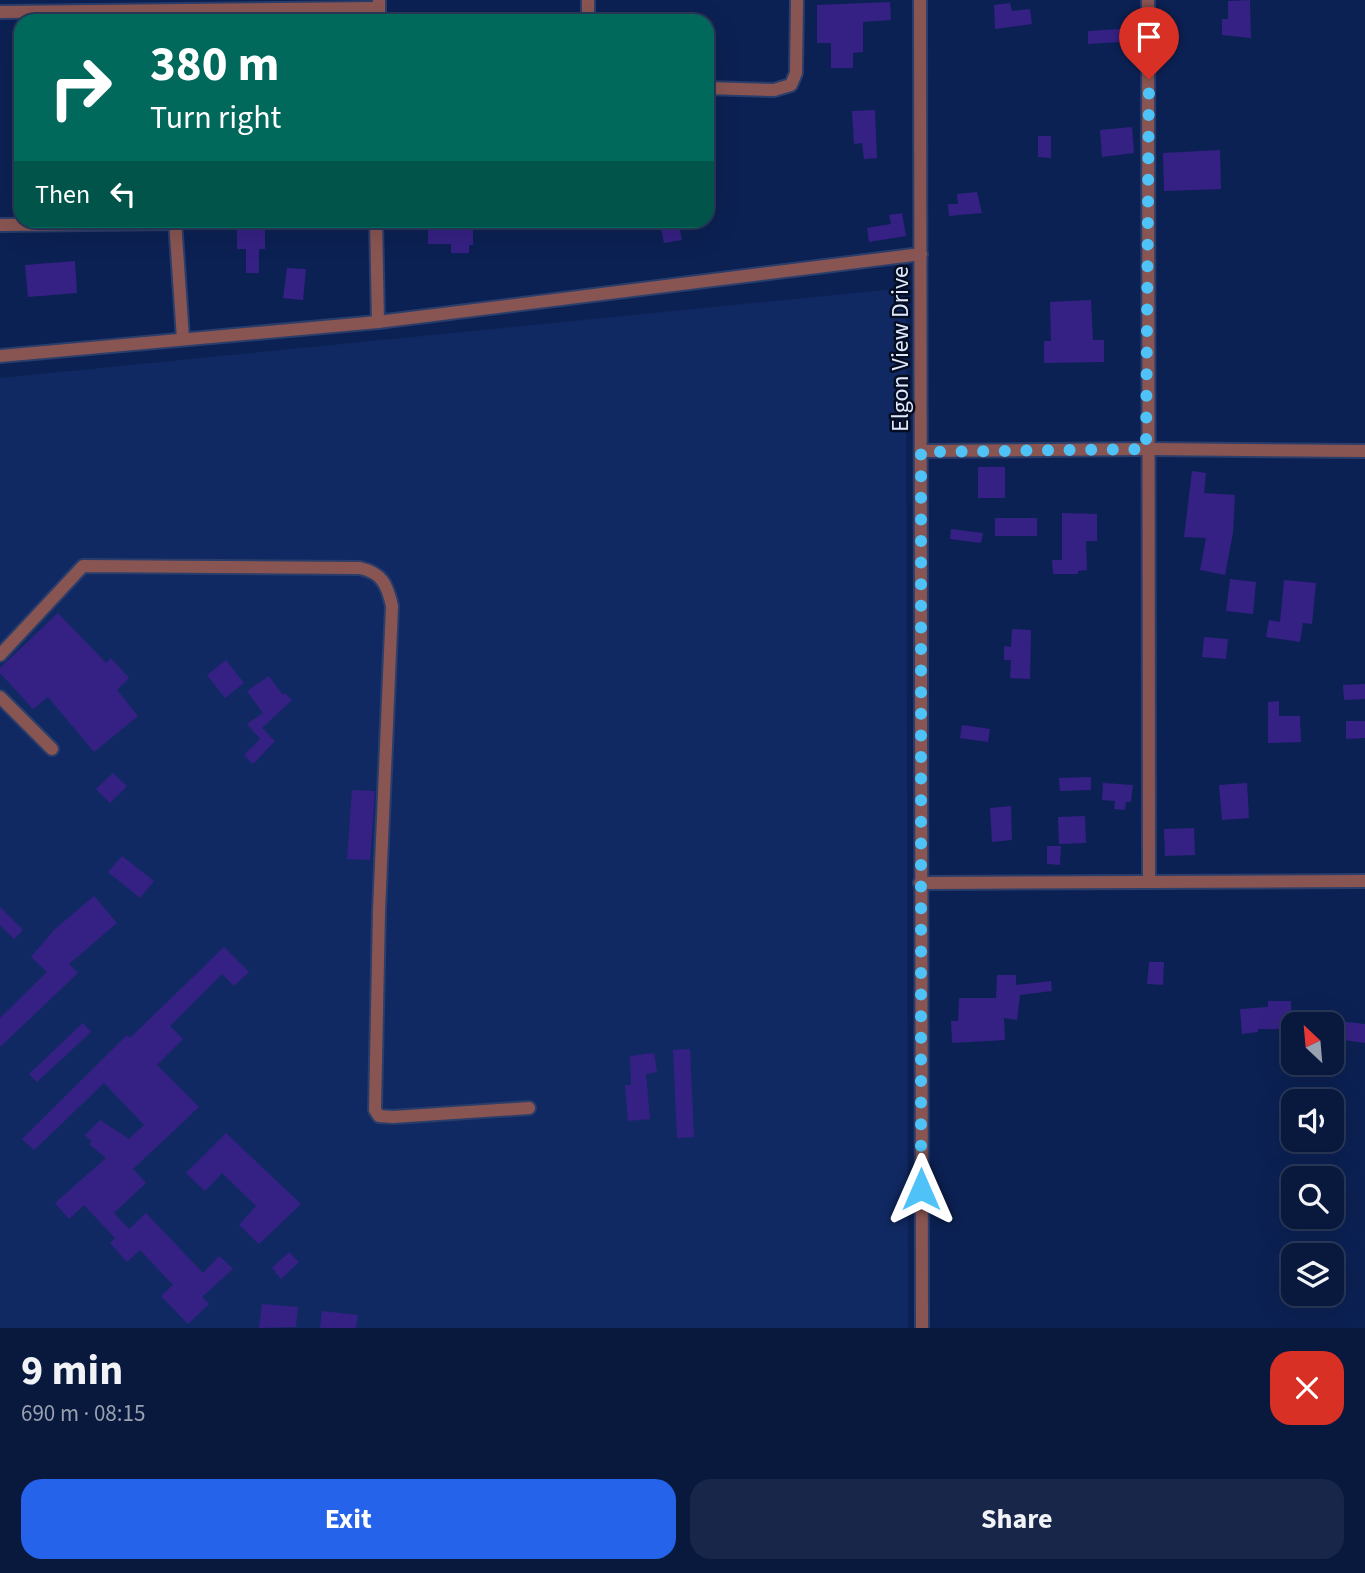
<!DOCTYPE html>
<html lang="en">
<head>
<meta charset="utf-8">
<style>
	body { margin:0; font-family:"Source Sans 3",sans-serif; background:#172649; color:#f1f3f6; height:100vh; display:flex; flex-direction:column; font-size:26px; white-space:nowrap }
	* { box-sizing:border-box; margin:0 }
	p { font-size:23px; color:#99a0b0 }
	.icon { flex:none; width:38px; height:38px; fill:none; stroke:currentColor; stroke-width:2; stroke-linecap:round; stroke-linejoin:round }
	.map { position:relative; height:1328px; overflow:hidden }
	.drawer { display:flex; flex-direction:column; background:#09193e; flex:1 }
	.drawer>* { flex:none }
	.banner { position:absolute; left:14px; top:14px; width:700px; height:214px; border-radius:21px; box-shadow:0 7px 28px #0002,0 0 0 2px #293858; background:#00695c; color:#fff; overflow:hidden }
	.needle { width:46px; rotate:334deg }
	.controls { position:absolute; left:1281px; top:1012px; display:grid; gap:14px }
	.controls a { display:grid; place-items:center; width:63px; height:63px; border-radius:14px; background:#09193e; box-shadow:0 7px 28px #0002,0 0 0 2px #293858; font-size:35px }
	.pin { position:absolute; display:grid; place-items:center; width:60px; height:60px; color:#fff; margin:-72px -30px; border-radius:50% 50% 50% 0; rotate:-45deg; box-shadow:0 0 7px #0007 }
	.pin .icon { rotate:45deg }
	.me { position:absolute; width:77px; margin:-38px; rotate:0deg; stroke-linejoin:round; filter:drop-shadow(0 0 5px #0008) }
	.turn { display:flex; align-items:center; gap:24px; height:147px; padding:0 21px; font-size:32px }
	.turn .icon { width:91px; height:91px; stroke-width:2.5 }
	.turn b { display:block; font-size:49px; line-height:60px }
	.then { display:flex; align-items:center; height:66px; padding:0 21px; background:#0003; gap:14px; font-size:26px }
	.round { display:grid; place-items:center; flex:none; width:74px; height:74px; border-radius:21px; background:#172649 }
	.overview { display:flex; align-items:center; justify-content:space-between; height:119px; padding:0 21px }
	h1 { font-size:42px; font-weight:700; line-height:52px }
	.primary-button { display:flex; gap:14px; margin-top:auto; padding:14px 21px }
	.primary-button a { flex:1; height:80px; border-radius:21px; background:#2563eb; color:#fff; font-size:28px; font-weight:700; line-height:80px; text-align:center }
	.primary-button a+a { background:#172649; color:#f1f3f6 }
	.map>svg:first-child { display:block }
</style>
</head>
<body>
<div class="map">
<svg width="1365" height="1328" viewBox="0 0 1365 1328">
	<rect width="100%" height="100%" fill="#0c2153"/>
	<!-- built -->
	<path fill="#112962" d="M906,288L908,1328H0V378Z"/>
	<!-- building -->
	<g fill="#352184">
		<path d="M1250,0L1251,38L1222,35V19H1228V1Z"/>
		<path d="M890,2L891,20L863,22V52L853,53V68H831V43H817V5Z"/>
		<path d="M1010,3L1012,11L1030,9L1032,24L995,29L994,5Z"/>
		<path d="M1134,28L1135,41L1088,44V31Z"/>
		<path d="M875,110L877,158L864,159L862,143L854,144L852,111Z"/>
		<path d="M1132,127L1134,153L1102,157L1100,130Z"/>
		<path d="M1038,136H1051V158L1038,157Z"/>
		<path d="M1220,150L1221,189L1164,191L1163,153Z"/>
		<path d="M977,192L982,213L949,216L948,204H958L957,194Z"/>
		<path d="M902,213L906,236L869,242L867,228L891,224L889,215Z"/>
		<path d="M659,220H678L682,240L664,243Z"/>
		<path d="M428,223H473V245H469V253H451V244H428Z"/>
		<path d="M237,228L265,229V249H259V273H246V249H237Z"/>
		<path d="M75,261L77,293L28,297L25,265Z"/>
		<path d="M287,268L306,269L303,300L283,298Z"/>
		<path d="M1091,300L1093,340H1104V362L1044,363V341H1051L1050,302Z"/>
		<rect x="978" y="467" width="27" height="31"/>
		<path d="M1192,471L1206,473L1204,493L1235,495L1233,533L1225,575L1200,570L1206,538L1184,537Z"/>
		<path d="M1062,513L1097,514V541H1086L1087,570L1078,571V574H1053L1052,560H1062Z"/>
		<rect x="995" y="518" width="42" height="18"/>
		<path d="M951,529L983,533L981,543L950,539Z"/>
		<path d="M1230,579L1256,582L1253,614L1226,611Z"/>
		<path d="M1284,580L1316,583L1312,624L1303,623L1300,642L1266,637L1269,620L1280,622Z"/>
		<path d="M58,613L106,663L111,658L129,678L117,690L138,716L94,752L48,697L33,709L0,673V668Z"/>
		<path d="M1012,629L1031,630L1030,679L1010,678L1011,660H1004V646L1011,647Z"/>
		<path d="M1204,637L1228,639L1226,659L1202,657Z"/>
		<path d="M226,660L244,683L225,698L207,675Z"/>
		<path d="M269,676L283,695L285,693L292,700L262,728L275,741L253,764L244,755L260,739L247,724L263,713L247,691Z"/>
		<path d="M1365,684V699L1344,700L1343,685Z"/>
		<path d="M1279,701V716H1300L1301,742L1268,743V702Z"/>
		<path d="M1346,721H1365V738L1346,739Z"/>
		<path d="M962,725L990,729L988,742L960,738Z"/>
		<path d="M113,773L127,786L110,803L96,789Z"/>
		<path d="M1091,777V790L1060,791L1059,778Z"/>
		<path d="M1103,783L1133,785L1131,802H1126L1125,810L1114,809L1115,801L1102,800Z"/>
		<path d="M1247,783L1249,818L1222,820L1219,785Z"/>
		<path d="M352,790L375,791L370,860L347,859Z"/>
		<path d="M1011,806L1012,840L992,842L990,808Z"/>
		<path d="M1085,816L1086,843L1059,844L1058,817Z"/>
		<path d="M1194,828L1195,855L1165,856L1164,829Z"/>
		<path d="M1047,846H1061L1060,865L1047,864Z"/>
		<path d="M122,856L154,881L140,898L108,872Z"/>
		<path d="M94,896L117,923L69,964L78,973L0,1047V1018L47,972L31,957L54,930Z"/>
		<path d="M0,907L23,930L14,939L0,925Z"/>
		<path d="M224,947L249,972L234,986L222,974L170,1026L183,1039L157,1065L199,1107L133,1169L146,1183L114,1213L129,1229L146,1213L203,1273L219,1256L233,1269L202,1297L209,1304L188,1324L161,1296L173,1285L140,1250L127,1262L110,1243L115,1238L84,1205L69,1219L55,1203L106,1158L89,1144L92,1142L85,1135L100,1120L129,1139L144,1125L104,1083L34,1150L22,1139L127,1035L130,1038Z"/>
		<path d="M1149,962H1164L1163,985L1147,984Z"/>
		<path d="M997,975H1016V985L1051,981L1052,991L1020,995L1017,1020L1004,1018L1005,1040L952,1043L951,1021H958L959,998H996Z"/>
		<path d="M1268,1001H1291V1029H1258V1032L1242,1034L1240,1009L1268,1007Z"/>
		<path d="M1338,1021L1365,1024V1043L1336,1039Z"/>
		<path d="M83,1023L91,1032L37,1082L29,1074Z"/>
		<path d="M690,1049L694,1137L677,1138L673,1050Z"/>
		<path d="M654,1053L657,1072L646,1074L650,1119L628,1121L625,1085H631L630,1056Z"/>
		<path d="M226,1133L301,1204L259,1244L239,1225L256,1206L222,1173L205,1191L186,1173Z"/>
		<path d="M289,1252L299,1262L281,1279L272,1268Z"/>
		<path d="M262,1304L298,1307L296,1327L259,1328Z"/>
		<path d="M322,1311L358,1315L356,1328H320Z"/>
	</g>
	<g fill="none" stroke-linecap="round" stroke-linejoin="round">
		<!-- minor casing -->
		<g stroke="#2a3d6b" stroke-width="16">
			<g id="minor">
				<path d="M588,0V21"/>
				<path d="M920,0L922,1328"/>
				<path d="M1148,0L1149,880"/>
				<path d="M0,12L379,8"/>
				<path d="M379,21V0"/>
				<path d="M707,88L774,90L791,85L796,73L797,0"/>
				<path d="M175,220L183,339"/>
				<path d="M376,220L378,322"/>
				<path d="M0,225L176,223"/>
				<path d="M0,356L378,322L921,254"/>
				<path d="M921,451L1146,449L1365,451"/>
				<path d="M0,655L83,566L360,568C382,573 387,584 392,606L379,911L375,1110L379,1116L393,1117L529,1108"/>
				<path d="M0,697L52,749"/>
				<path d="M920,883L1365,881"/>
			</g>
		</g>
		<!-- minor -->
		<use href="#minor" stroke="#895552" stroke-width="12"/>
	</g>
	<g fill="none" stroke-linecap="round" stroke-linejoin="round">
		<!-- route -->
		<path stroke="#4fc3f7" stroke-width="12" stroke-dasharray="0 21.6" d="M921,1189V452L1146,449L1149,79"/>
	</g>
	<g text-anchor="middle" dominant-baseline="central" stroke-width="5" stroke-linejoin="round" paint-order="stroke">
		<!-- street labels -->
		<g font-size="24" fill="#dfe9fc" stroke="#050d23">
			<text transform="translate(900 349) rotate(-90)">Elgon View Drive</text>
		</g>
	</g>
</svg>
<div class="controls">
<a><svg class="needle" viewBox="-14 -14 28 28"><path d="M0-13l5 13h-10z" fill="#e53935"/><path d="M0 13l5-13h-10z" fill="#99a0b0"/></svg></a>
<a><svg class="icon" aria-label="sound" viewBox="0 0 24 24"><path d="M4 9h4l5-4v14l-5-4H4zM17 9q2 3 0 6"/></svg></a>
<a><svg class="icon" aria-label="search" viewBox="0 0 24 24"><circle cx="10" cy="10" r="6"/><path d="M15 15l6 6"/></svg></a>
<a><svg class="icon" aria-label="layers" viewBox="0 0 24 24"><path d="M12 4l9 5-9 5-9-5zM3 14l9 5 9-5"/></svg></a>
</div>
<div class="pin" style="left:1149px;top:79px;background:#d93025"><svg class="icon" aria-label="arrive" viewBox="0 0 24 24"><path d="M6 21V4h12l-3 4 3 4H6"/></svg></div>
<svg class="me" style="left:921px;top:1189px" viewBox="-20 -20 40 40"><path d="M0-17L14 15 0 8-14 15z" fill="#4fc3f7" stroke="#fff" stroke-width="4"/></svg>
<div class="banner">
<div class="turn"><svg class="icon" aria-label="right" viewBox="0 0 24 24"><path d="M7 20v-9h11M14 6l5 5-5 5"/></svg><div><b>380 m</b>Turn right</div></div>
<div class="then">Then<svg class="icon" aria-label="left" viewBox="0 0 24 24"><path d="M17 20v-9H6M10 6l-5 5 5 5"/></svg></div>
</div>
</div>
<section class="drawer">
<div class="overview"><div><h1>9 min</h1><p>690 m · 08:15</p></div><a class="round" style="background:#d93025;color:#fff"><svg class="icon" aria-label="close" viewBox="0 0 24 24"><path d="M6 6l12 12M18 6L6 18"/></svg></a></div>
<div class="primary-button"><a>Exit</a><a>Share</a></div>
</section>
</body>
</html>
